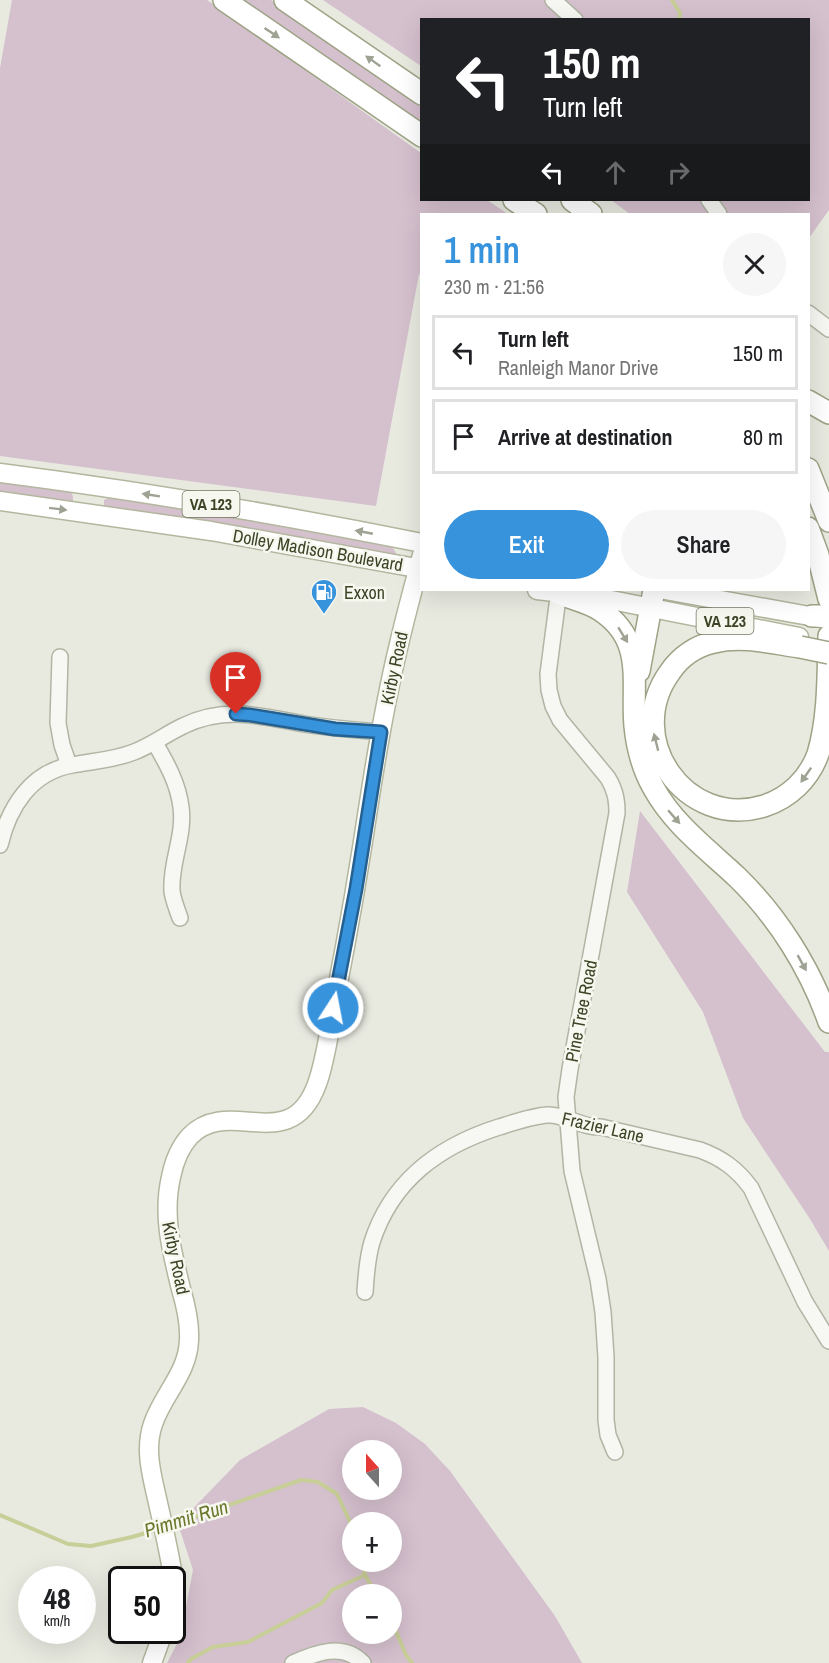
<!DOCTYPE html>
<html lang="en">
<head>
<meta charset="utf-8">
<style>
	body { margin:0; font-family:"Archivo Narrow",sans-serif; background:#f6f6f6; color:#202124; height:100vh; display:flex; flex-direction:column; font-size:22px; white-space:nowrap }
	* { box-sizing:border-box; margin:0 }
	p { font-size:20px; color:#757577 }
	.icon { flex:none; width:33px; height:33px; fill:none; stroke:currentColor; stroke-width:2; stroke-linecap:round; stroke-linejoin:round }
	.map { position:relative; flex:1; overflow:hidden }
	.details { position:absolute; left:420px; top:213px; width:390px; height:378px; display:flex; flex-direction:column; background:#fff; border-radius:0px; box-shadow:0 6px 24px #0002 }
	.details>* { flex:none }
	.banner { position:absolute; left:420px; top:18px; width:390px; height:183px; border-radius:0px; box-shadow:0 6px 24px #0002; background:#202124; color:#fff; overflow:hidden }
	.needle { width:39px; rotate:339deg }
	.fabs { position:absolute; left:342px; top:1440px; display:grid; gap:12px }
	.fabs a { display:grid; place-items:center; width:60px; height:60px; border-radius:50%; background:#fff; box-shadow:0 6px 24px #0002; font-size:30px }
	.speed { position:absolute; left:18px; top:1566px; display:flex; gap:12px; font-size:30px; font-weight:700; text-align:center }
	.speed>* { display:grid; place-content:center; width:78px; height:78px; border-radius:50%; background:#fff; box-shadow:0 6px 24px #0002; line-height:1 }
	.speed small { font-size:15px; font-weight:400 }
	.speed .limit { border:3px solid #111; border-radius:9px; background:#fff; color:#111 }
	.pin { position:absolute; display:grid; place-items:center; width:51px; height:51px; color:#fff; margin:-62px -26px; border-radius:50% 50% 50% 0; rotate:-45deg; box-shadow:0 0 6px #0007 }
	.pin .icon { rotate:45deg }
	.me { position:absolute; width:66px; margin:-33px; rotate:11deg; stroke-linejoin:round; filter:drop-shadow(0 0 4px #0008) }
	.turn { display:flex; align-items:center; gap:21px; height:126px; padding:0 24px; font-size:27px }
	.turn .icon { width:78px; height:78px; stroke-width:2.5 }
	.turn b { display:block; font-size:42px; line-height:51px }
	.lanes { display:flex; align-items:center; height:57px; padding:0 24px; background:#0003; justify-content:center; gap:30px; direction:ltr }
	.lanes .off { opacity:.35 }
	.round { display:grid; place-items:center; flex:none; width:63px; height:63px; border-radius:32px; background:#f6f6f6 }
	.head { display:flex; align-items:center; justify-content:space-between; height:102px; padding:0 24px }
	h1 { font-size:36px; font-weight:600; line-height:45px; color:#3893dd }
	.button { display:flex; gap:12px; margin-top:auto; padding:12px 24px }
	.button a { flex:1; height:69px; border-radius:36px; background:#3893dd; color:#fff; font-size:24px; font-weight:600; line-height:69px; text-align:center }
	.button a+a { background:#f6f6f6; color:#202124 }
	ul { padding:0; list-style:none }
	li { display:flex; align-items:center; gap:18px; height:75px; margin:0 12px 9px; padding:0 12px; border:3px solid #e0e0e0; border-radius:0px }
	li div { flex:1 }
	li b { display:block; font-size:22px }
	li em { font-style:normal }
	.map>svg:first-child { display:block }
</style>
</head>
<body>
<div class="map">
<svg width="829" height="1663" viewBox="0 0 829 1663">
	<rect width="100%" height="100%" fill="#e8eae0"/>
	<!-- green -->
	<g fill="#d5c0ce" fill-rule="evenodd">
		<path d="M12,0H207L421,153L422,200H487L508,214H422L421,275L419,274L376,506L0,456V68Z"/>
		<path d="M232,0H271L421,103V129Z"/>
		<path d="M323,0H829V210L809,238L808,214H630L611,200H808V20H422L421,66Z"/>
		<path d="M0,481L71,490L73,497V502L0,497Z"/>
		<path d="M108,498L190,509L378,542L392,546L397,555L394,557L104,507V500Z"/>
		<path d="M640,811L825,1052H829V1251L810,1219L743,1118L703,1012L627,892Z"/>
		<path d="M363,1407L396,1423L425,1444L450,1471L555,1616L582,1663H167L180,1638L193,1570L178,1524L240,1460L329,1409ZM352,1450H392V1490H352ZM352,1522H392V1562H352ZM352,1594H392V1634H352Z"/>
	</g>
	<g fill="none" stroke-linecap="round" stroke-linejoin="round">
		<!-- stream -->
		<g stroke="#c8ce97" stroke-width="4">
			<path d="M672,0L680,13L679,20"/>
			<path d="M0,1515L68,1544L91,1546L132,1537L159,1529"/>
			<path d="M169,1526L301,1480L318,1482L337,1494L352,1526"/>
			<path d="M362,1562L365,1575L376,1594"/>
			<path d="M392,1622L406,1655L412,1663"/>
			<path d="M188,1663L191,1659L213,1647L248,1642L322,1603L332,1590L365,1575"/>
		</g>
		<!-- minor casing -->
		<g stroke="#b1b5a4" stroke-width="18">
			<g id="minor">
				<path d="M553,0L575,20"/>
				<path d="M709,200L719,214"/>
				<path d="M808,313L829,329"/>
				<path d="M559,590L548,674L549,690L553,706L560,720L608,778C615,790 617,799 617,813L570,1069L566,1097L572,1171L598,1279L603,1312L606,1357V1420L608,1435L615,1452"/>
				<path d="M60,657L58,723L62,745L69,765"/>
				<path d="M155,743C167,764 178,783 181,807C185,836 170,863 172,891C173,900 177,909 180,918"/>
				<path d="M0,845C9,807 31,772 72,765C93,761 114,760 134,752C152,745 166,734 183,726C199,718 218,714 236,714C258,714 281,720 304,724C329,728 355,730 381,732"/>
				<path d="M365,1292C366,1275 367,1259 372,1242C392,1180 439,1146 499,1127C515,1122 532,1116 548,1115C564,1114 582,1128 601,1127L700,1150C722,1158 737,1169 751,1188L805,1302L829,1341"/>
				<path d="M293,1663C315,1653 343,1642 363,1663"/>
			</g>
		</g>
		<!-- major casing -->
		<g stroke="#b2b79e" stroke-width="21">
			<g id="major">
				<path d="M0,473C141,491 282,515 422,543"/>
				<path d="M0,501L211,531L422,569"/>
				<path d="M537,590L596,597L799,637"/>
				<path d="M665,590L826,619"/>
				<path d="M172,1596L174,1580L172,1570C168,1547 163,1525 158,1503C152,1476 144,1450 153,1424C163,1394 188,1373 189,1340C190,1323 186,1306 181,1289C172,1252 162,1216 171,1177C174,1162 180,1147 190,1136C230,1095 290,1158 317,1084C327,1056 330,1024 336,994C349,928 360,863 370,796C378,745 387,694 399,644C406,614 414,585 422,555"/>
				<path d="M152,1663L164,1630"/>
			</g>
		</g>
		<!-- highway casing -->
		<g stroke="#9da385" stroke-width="24">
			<g id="highway">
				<path d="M224,0L422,136"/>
				<path d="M285,0L422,94"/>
				<path d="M514,200L536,214"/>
				<path d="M572,200L591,214"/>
				<path d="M808,401L829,413"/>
				<path d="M808,469L829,521"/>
				<path d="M808,528L818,555L829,599"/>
				<path d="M558,593C572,599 588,602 600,610C646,640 631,682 635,726C637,747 643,769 653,787C673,824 707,849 737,877C778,917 810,968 829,1022"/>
				<path d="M812,616H829"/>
				<path d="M800,647C772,643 742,635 714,642C696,646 680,657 670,672C622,738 685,830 764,806C789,798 809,779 818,754C829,717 828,674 829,636"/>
				<path d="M639,671L654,590"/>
			</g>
		</g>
		<!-- minor -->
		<use href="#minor" stroke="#f7f8f3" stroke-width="15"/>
		<!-- major -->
		<use href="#major" stroke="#fff" stroke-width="18"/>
		<!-- highway -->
		<use href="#highway" stroke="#fff" stroke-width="21"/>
		<!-- highway-bridge casing -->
		<g stroke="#9da385" stroke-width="24" stroke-linecap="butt">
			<path id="highway-bridge" d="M800,647L829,653"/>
		</g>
		<!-- highway-bridge -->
		<use href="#highway-bridge" stroke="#fff" stroke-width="21"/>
	</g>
	<!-- one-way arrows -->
	<defs><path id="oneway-solid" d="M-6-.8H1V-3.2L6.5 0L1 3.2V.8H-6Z" transform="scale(1.5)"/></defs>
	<g fill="#9ea292">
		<use href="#oneway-solid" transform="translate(272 33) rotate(34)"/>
		<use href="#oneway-solid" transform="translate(373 61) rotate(-145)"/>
		<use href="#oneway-solid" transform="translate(151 495) rotate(-171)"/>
		<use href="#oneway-solid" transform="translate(58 509) rotate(7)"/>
		<use href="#oneway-solid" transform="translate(364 532) rotate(-169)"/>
		<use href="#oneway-solid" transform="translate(623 635) rotate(58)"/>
		<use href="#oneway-solid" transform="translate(656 742) rotate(-104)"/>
		<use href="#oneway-solid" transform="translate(806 775) rotate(125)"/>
		<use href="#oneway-solid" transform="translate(674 817) rotate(49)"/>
		<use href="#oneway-solid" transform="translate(802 963) rotate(61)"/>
	</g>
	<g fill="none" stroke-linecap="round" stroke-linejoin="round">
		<!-- route casing -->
		<g stroke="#246090" stroke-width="15">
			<path id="route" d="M236,714L250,715L335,729L381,732L356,889L333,1008"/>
		</g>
		<!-- route -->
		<use href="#route" stroke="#3893dd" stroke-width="10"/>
	</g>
	<!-- icons -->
	<defs>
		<g id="fuel-pin" transform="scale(1.35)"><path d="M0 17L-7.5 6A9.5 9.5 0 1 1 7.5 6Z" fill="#3893dd" stroke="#f6f8f0"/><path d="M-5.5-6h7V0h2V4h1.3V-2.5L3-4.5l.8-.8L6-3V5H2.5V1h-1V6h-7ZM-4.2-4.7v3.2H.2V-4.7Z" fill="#fff"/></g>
	</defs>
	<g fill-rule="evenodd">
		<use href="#fuel-pin" x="324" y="592"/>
	</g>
	<g text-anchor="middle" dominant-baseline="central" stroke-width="5" stroke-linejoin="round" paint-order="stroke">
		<!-- shield labels -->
		<g fill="#f6f8f0" stroke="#747a63" stroke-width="1.5">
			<rect x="182.5" y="491" width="57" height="26" rx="4.5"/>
			<rect x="696.5" y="608" width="57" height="26" rx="4.5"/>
		</g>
		<g font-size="16" font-weight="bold" fill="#3d4426">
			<text x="211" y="504">VA 123</text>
			<text x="725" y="621">VA 123</text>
		</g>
		<!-- street labels -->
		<g font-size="18" fill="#3d4426" stroke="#f6f8f0">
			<text transform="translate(318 550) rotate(10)">Dolley Madison Boulevard</text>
			<text transform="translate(394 668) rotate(-78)">Kirby Road</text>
			<text transform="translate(581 1011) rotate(-79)">Pine Tree Road</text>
			<text transform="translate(603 1127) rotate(13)">Frazier Lane</text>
			<text transform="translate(176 1258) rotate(78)">Kirby Road</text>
		</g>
		<!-- poi labels -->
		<g font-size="18" fill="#3d4426" stroke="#f6f8f0" text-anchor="start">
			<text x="344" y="592">Exxon</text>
		</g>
		<!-- water labels -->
		<g font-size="20" font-style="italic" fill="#6b772b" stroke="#f6f8f0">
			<text transform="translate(186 1518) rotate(-17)">Pimmit Run</text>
		</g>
	</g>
</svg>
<div class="fabs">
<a><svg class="needle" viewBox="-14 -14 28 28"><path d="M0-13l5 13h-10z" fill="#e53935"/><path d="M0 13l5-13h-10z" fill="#757577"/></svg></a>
<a>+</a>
<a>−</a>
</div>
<div class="speed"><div>48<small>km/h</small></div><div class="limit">50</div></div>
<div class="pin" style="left:236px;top:714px;background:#d93025"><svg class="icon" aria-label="arrive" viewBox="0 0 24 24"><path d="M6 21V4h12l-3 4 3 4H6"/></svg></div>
<svg class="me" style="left:333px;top:1008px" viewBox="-20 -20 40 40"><circle r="17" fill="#3893dd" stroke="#fff" stroke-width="3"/><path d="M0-11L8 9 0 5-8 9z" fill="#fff"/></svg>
<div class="banner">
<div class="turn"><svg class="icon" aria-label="left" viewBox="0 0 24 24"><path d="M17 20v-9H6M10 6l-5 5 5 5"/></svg><div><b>150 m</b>Turn left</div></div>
<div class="lanes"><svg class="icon" aria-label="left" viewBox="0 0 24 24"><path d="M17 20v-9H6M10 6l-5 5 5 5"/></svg><svg class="icon off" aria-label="ahead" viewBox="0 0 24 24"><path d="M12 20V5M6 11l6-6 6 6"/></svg><svg class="icon off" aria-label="right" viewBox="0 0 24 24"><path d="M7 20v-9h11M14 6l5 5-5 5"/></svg></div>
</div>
<section class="details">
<div class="head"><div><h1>1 min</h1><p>230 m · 21:56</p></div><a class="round"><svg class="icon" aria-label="close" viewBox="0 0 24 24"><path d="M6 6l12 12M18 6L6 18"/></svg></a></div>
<ul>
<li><svg class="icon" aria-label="left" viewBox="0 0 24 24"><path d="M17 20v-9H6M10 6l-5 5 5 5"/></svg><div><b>Turn left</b><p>Ranleigh Manor Drive</p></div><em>150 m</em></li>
<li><svg class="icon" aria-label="arrive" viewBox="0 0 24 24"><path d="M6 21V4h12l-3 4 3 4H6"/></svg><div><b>Arrive at destination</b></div><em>80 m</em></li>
</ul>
<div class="button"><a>Exit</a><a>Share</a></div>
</section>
</div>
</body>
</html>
